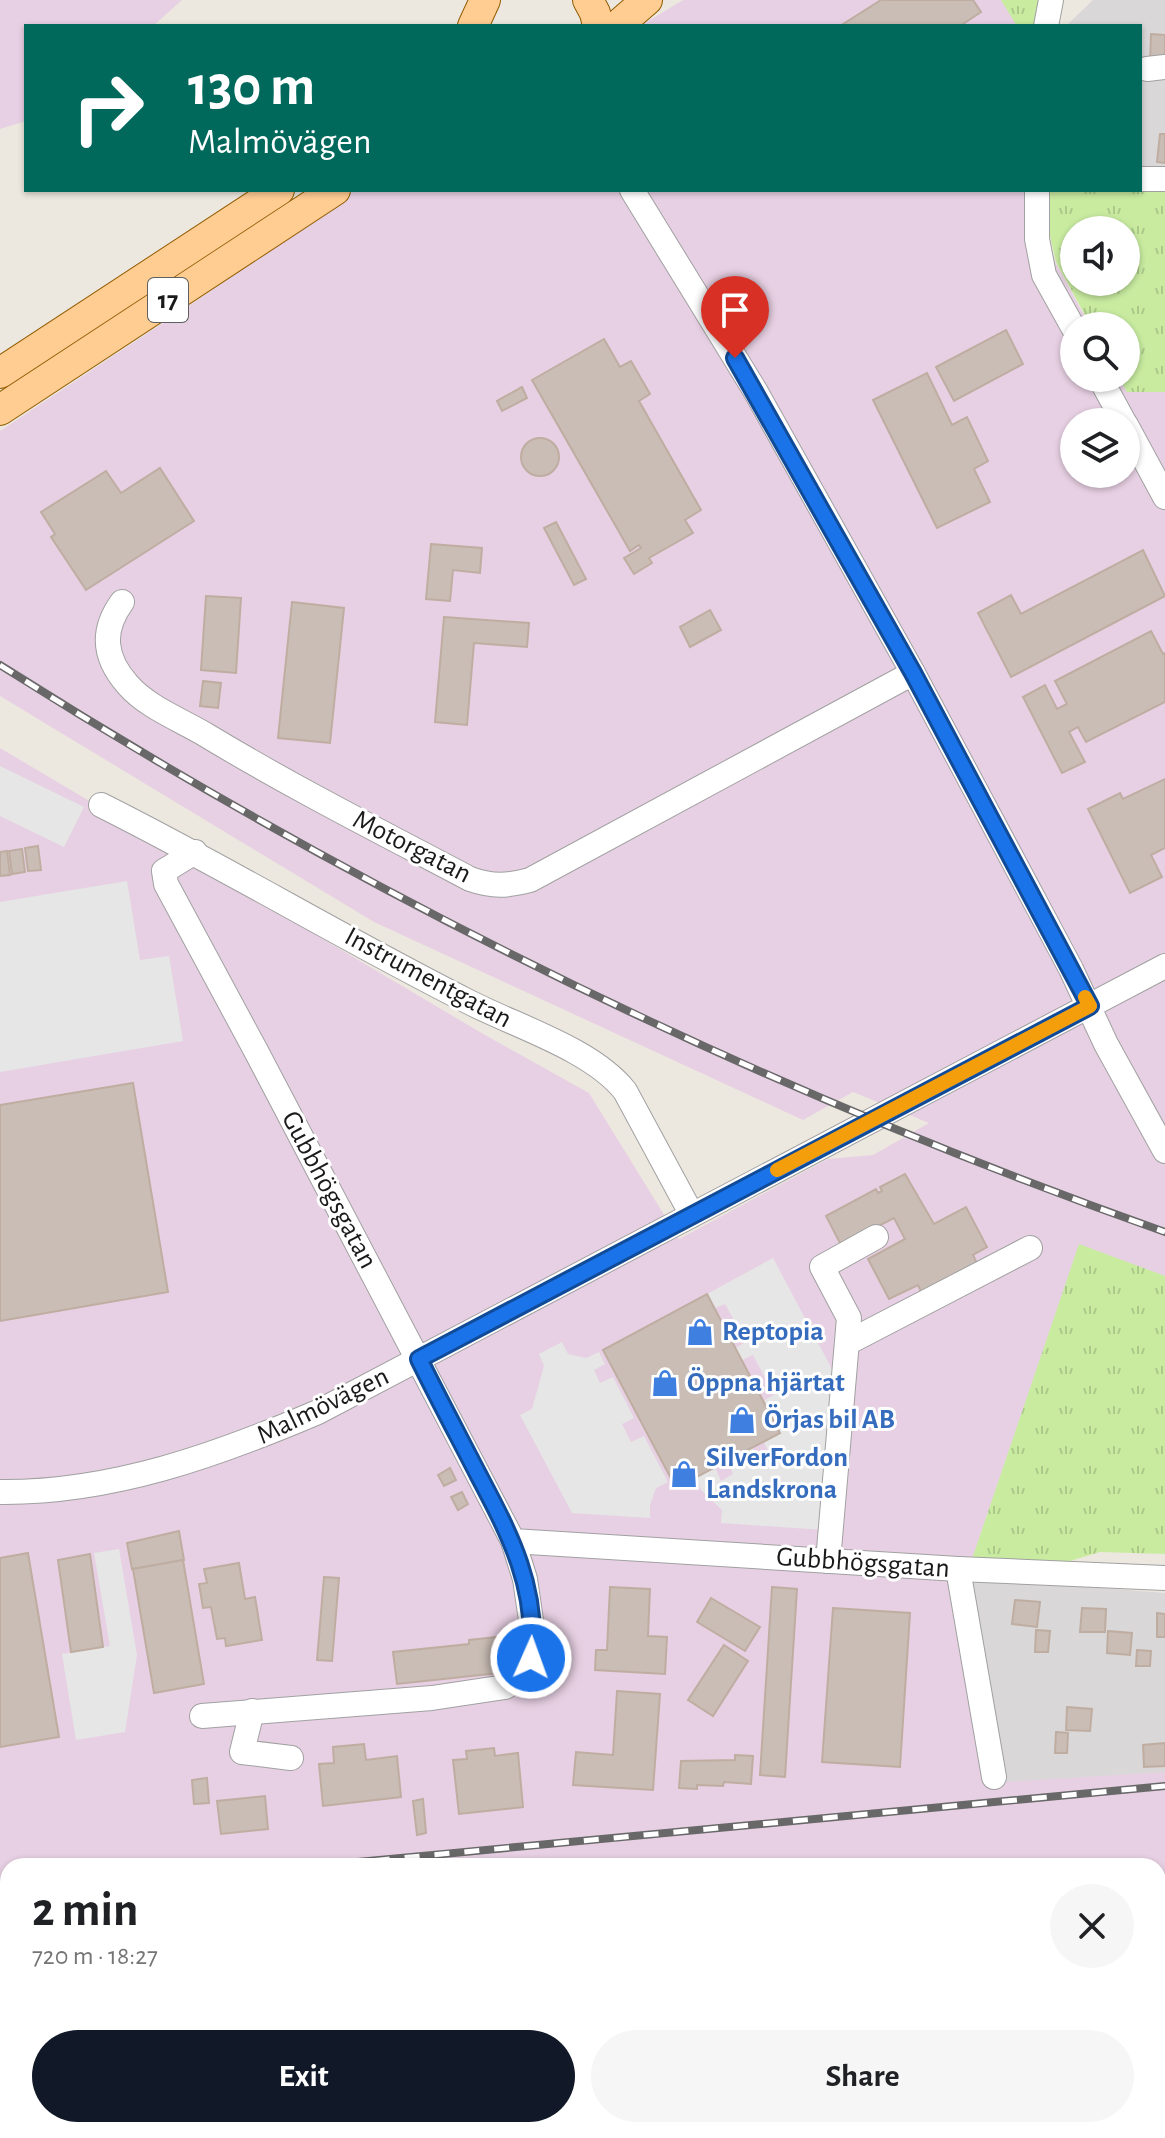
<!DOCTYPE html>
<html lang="en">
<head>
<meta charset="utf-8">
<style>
	body { margin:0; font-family:"Alegreya Sans",sans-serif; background:#f6f6f6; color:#202124; height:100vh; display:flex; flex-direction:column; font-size:30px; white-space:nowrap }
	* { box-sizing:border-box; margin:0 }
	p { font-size:26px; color:#757577 }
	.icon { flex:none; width:44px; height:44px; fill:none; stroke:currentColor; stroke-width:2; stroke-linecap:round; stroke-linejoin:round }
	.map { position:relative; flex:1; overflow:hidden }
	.side { position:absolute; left:0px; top:1858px; width:1166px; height:280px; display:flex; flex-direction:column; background:#fff; border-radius:24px 24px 0 0; box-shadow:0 2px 6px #0004 }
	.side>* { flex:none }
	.guide { position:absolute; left:24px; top:24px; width:1118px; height:168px; border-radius:0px; box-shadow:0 2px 6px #0004; background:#00695c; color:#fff; overflow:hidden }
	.buttons { position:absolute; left:1060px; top:216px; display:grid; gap:16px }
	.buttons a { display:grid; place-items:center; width:80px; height:80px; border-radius:50%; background:#fff; box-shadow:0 2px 6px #0004; font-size:40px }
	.pin { position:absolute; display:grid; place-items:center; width:68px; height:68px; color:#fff; margin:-82px -34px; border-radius:50% 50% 50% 0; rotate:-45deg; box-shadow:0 0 8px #0007 }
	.pin .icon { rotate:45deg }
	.me { position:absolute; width:88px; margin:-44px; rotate:2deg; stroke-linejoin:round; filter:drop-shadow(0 0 6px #0008) }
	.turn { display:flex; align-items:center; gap:28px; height:168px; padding:0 32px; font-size:36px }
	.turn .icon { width:104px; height:104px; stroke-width:2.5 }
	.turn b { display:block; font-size:56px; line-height:68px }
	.round { display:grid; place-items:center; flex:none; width:84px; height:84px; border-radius:42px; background:#f6f6f6 }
	.overview { display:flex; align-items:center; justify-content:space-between; height:136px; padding:0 32px }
	h1 { font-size:48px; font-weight:600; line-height:60px }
	.cta { display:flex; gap:16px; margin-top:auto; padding:16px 32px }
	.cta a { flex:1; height:92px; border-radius:48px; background:#111827; color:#fff; font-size:32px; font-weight:600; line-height:92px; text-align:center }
	.cta a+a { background:#f6f6f6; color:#202124 }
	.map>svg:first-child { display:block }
</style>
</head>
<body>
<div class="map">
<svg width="1165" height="2138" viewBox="0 0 1165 2138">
	<defs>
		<pattern id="grass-tufts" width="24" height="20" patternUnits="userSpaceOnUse" patternTransform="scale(2)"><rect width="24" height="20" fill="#c8eba0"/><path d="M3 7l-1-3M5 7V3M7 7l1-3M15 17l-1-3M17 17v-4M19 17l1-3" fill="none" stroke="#abc989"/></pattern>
	</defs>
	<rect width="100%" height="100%" fill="#ede8df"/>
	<!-- residential -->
	<g fill="#d9d7d7">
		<path d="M1093,0H1165V186L1140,184V26H1066Z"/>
		<path d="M966,1577L1165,1593V1773L1002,1785Z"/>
	</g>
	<!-- industrial -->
	<g fill="#e7d0e3" fill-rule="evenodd">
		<path d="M0,0H182L153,26H26V121L0,129Z"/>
		<path d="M683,0H1003L1019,26H640Z"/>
		<path d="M355,190H1049L1046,226L1055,262L1090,326H1074V378H1119L1127,392H1165V1276L1079,1245L972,1559L953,1584L986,1783L1165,1772V2138H0V748L485,1035L589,1093L679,1239L828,1159L873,1155L929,1123L853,1092L803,1120L374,922L0,696V431L211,291ZM1074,422H1126V474H1074ZM8,1866H1158V2130H8Z"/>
	</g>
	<!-- grass -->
	<g fill="url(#grass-tufts)" fill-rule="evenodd">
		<path d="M1001,0H1043L1038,26H1017Z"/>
		<path d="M1050,190L1165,192V392H1127L1119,378H1126V326H1091L1056,262L1048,227ZM1074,230H1126V282H1074Z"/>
		<path d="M1079,1244L1165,1276V1554L1100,1552L1060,1564L972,1559Z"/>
	</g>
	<!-- parking -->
	<g fill="#e6e6e6">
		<path d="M0,766L84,807L64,847L0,816Z"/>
		<path d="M127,881L140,960L169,956L183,1041L0,1072V902Z"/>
		<path d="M773,1258L834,1373L824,1530L721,1523L722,1510L701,1490L695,1477L715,1467L721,1481L733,1474L727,1460L752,1447L758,1460L770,1454L763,1441V1401L774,1395L753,1355L742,1360L735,1348L746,1342L725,1304L715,1308L707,1294Z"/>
		<path d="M562,1342L568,1354L586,1358L599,1352L605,1364L594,1370L600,1383L613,1377L634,1418L622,1424L631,1442L644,1436L668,1482L656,1488L650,1505V1518L572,1513L520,1415L532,1409L544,1366L539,1354Z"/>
		<path d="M119,1549L137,1655L125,1732L76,1740L62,1654L110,1646L94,1553Z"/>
	</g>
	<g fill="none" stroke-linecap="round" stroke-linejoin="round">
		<!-- stream -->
		<g stroke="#9cd1de" stroke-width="5">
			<path d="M1158,1952H1165"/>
			<path d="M0,2069L8,2068"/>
		</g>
	</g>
	<!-- building -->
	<g fill="#c9bdb5" stroke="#bfada1" stroke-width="2">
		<path d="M881,0H973L981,12L960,26H840Z"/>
		<path d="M1151,34L1165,35V63L1150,62Z"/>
		<path d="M1160,134H1165V163L1157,162Z"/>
		<path d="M1006,330L1023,364L954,401L936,367Z"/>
		<path d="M604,339L620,367L631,361L650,394L639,401L701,510L685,520L693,533L649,558L652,563L634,574L624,558L641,548L639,545L630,551L532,380Z"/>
		<path d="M927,373L952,425L967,417L988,461L974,469L990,502L937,528L873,400Z"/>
		<path d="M522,387L527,398L502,411L497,401Z"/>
		<circle cx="540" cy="457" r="19"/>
		<path d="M160,468L194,521L86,590L51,537L55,534L41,512L106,471L121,493Z"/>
		<path d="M556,522L586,579L574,585L544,528Z"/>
		<path d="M431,544L482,548L480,573L453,570L450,601L426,599Z"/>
		<path d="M1143,550L1165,596L1011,677L978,613L1011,595L1021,614Z"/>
		<path d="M206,596L241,598L236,673L201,670Z"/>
		<path d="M292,602L344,608L330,743L278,738Z"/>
		<path d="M710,610L721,630L690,647L680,627Z"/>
		<path d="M444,617L529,623L527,647L474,643L467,725L435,722Z"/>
		<path d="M1151,631L1163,654L1165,653V702L1086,742L1078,727L1069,732L1085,762L1062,773L1023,697L1045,685L1057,709L1067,704L1055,681Z"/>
		<path d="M203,681L221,683L218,708L200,706Z"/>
		<path d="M1165,779V848L1151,855L1162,877L1130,893L1088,809L1120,793L1123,799Z"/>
		<path d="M38,846L41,870L28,871L25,848Z"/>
		<path d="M22,849L25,872L12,874L9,851Z"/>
		<path d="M7,851L10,875L0,876V852Z"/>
		<path d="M133,1083L168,1292L0,1321V1105Z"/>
		<path d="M905,1174L934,1224L966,1207L987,1247L973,1255L979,1268L924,1298L918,1285L889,1299L868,1259L905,1239L894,1218L841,1245L826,1216L876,1189L878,1193L882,1191L880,1187Z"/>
		<path d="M707,1294L780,1433L676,1488L603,1350Z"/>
		<path d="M450,1468L456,1480L444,1486L438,1475Z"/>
		<path d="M462,1492L468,1504L458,1510L451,1497Z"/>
		<path d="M179,1531L184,1560L132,1569L127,1543Z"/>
		<path d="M28,1553L59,1737L0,1747V1558Z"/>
		<path d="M90,1554L103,1647L71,1652L58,1560Z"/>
		<path d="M183,1560L204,1684L154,1693L133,1569Z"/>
		<path d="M239,1563L245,1599L255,1597L262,1640L226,1646L225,1638L217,1639L211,1607L203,1608L199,1584L207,1583L204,1569Z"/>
		<path d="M324,1577L339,1578L332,1661L317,1660Z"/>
		<path d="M610,1587L650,1589L648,1636L667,1637L665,1674L595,1670L596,1650H607Z"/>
		<path d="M772,1587L797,1589L785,1777L760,1775Z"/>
		<path d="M711,1598L760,1627L745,1651L697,1622Z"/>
		<path d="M1015,1600L1040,1602L1037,1627L1012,1624Z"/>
		<path d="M833,1608L910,1613L900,1767L822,1762Z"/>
		<path d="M1082,1608L1106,1609L1105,1632H1080Z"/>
		<path d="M1157,1613L1165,1614V1637H1157Z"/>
		<path d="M1036,1630L1050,1631L1048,1652H1035Z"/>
		<path d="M1108,1631L1132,1633L1130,1655L1107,1653Z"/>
		<path d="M496,1637L499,1673L397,1684L393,1652L469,1644V1640Z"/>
		<path d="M724,1645L748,1661L713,1716L688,1700Z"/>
		<path d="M1137,1650L1151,1651L1150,1666H1136Z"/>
		<path d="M617,1691L660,1694L653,1790L573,1785L576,1752L613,1755Z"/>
		<path d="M1067,1707L1092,1709L1090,1731L1066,1730Z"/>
		<path d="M1056,1732L1068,1733L1067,1753H1055Z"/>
		<path d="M1165,1743V1766L1144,1767L1143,1745Z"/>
		<path d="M364,1744L366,1760L397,1756L401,1797L323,1806L319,1764L334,1763L333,1747Z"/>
		<path d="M494,1748L495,1756L518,1753L523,1807L459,1814L453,1760L467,1759L466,1751Z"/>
		<path d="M735,1755L753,1756L751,1784L724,1782L723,1786L697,1785V1789L679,1788L681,1761L735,1760Z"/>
		<path d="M207,1778L209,1803L194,1804L192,1780Z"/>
		<path d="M265,1796L268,1829L221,1834L217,1801Z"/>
		<path d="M423,1799L426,1833L417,1835L413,1801Z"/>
		<path d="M559,2130H588V2135L603,2133L602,2130H674L675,2138H558Z"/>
		<path d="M934,2130H986L985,2138H934Z"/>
	</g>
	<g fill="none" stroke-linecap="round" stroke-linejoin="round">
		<!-- minor casing -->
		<g stroke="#a1a1a1" stroke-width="26">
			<g id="minor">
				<path d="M1046,26L1051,0"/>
				<path d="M1147,69L1165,67"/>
				<path d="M1140,179H1165"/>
				<path d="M632,190L756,392L913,673L1071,969L1106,1044L1165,1151"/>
				<path d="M1037,190V239L1044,275L1074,329"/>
				<path d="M1100,378L1124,422"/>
				<path d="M1126,425L1165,497"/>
				<path d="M122,602C101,631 104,658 128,685C147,707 181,720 206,735C292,787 381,832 470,879C493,887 507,886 530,880L913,673"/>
				<path d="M101,805C225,867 344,939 467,1001C515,1026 592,1049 625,1091L692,1215"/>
				<path d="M195,852L164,871L166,884L256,1051L513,1541L958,1569L1165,1578"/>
				<path d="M847,1343L1030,1248"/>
				<path d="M0,1492C112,1493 217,1455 318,1412L1165,966"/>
				<path d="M828,1561L849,1318L822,1267L876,1237"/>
				<path d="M958,1569L994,1777"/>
				<path d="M252,1711L242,1752L291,1758"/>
				<path d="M202,1716L432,1698L505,1687L524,1675L531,1658L533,1634L525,1579L513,1541"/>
			</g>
		</g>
		<!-- major casing -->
		<g stroke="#915c00" stroke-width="32">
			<g id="major">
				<path d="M588,0L595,13L598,26"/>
				<path d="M473,26L485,0"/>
				<path d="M617,26L647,0"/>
				<path d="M0,373L279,190"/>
				<path d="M0,410L335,190"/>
			</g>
		</g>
		<!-- minor -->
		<use href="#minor" stroke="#fff" stroke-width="24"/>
		<!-- major -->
		<use href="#major" stroke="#ffcc92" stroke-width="30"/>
		<!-- rail casing -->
		<g stroke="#686868" stroke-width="8">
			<g id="rail">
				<path d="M0,665C365,896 757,1088 1165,1232"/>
				<path d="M315,1866L1165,1786"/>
				<path d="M0,1896L8,1895"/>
			</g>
		</g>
		<!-- rail -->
		<use href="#rail" stroke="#fff" stroke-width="5" stroke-dasharray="15" stroke-linecap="butt"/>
	</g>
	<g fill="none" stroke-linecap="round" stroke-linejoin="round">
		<!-- route casing -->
		<g stroke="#114b97" stroke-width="20">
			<path id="route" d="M531,1658C538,1588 510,1535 479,1476C459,1437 438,1398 419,1359L1090,1006L913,673L735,358"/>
		</g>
		<!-- route -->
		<use href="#route" stroke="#1a73e8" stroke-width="14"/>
		<!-- slow -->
		<path stroke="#f59e0b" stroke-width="14" d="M777,1170L1090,1006L1085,997"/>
	</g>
	<!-- icons -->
	<defs>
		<g id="shop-bare" transform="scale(2.16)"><path d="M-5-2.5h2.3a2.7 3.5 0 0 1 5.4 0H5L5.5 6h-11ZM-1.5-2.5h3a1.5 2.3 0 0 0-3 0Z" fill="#3f7fe0" stroke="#fff" stroke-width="2.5" paint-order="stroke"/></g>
	</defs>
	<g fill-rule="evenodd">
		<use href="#shop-bare" x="700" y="1332"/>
		<use href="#shop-bare" x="665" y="1383"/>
		<use href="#shop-bare" x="742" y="1420"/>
		<use href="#shop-bare" x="684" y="1474"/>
	</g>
	<g text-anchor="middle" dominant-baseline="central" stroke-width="6" stroke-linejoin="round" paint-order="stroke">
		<!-- shield labels -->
		<rect fill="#fff" stroke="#5f5f5f" stroke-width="2" x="148" y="278" width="40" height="44" rx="6"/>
		<g font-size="26" font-weight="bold" fill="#1a1a1a">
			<text x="168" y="300">17</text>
		</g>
		<!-- street labels -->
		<g font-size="28" fill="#1a1a1a" stroke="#fff">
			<text transform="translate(412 847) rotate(27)">Motorgatan</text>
			<text transform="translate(428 978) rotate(28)">Instrumentgatan</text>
			<text transform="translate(329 1190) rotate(62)">Gubbhögsgatan</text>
			<text transform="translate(323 1406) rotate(-26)">Malmövägen</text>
			<text transform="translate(863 1563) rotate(4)">Gubbhögsgatan</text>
		</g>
		<!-- shop labels -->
		<g font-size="28" font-weight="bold" fill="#366cbe" stroke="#fff" text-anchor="start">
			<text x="722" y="1332">Reptopia</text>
			<text x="687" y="1383">Öppna hjärtat</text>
			<text x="764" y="1420">Örjas bil AB</text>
			<text x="706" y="1458">SilverFordon<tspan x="706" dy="32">Landskrona</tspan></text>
		</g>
	</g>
</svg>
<div class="buttons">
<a><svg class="icon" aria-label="sound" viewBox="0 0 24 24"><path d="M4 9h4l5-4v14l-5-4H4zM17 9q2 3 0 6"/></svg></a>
<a><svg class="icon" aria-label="search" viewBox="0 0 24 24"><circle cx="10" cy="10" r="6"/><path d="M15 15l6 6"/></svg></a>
<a><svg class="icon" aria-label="layers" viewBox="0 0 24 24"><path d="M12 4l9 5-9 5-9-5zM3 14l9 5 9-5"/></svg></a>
</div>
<div class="pin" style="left:735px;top:358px;background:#d93025"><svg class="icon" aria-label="arrive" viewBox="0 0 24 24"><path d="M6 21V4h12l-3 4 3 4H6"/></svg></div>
<svg class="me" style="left:531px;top:1658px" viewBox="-20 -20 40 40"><circle r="17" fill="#1a73e8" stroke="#fff" stroke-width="3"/><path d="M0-11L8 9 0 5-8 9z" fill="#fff"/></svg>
<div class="guide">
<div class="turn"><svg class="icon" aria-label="right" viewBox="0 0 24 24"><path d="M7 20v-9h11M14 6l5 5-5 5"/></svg><div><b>130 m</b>Malmövägen</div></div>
</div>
<section class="side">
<div class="overview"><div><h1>2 min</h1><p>720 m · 18:27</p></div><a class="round"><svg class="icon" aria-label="close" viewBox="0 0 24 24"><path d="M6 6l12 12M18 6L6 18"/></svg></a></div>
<div class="cta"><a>Exit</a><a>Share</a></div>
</section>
</div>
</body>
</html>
